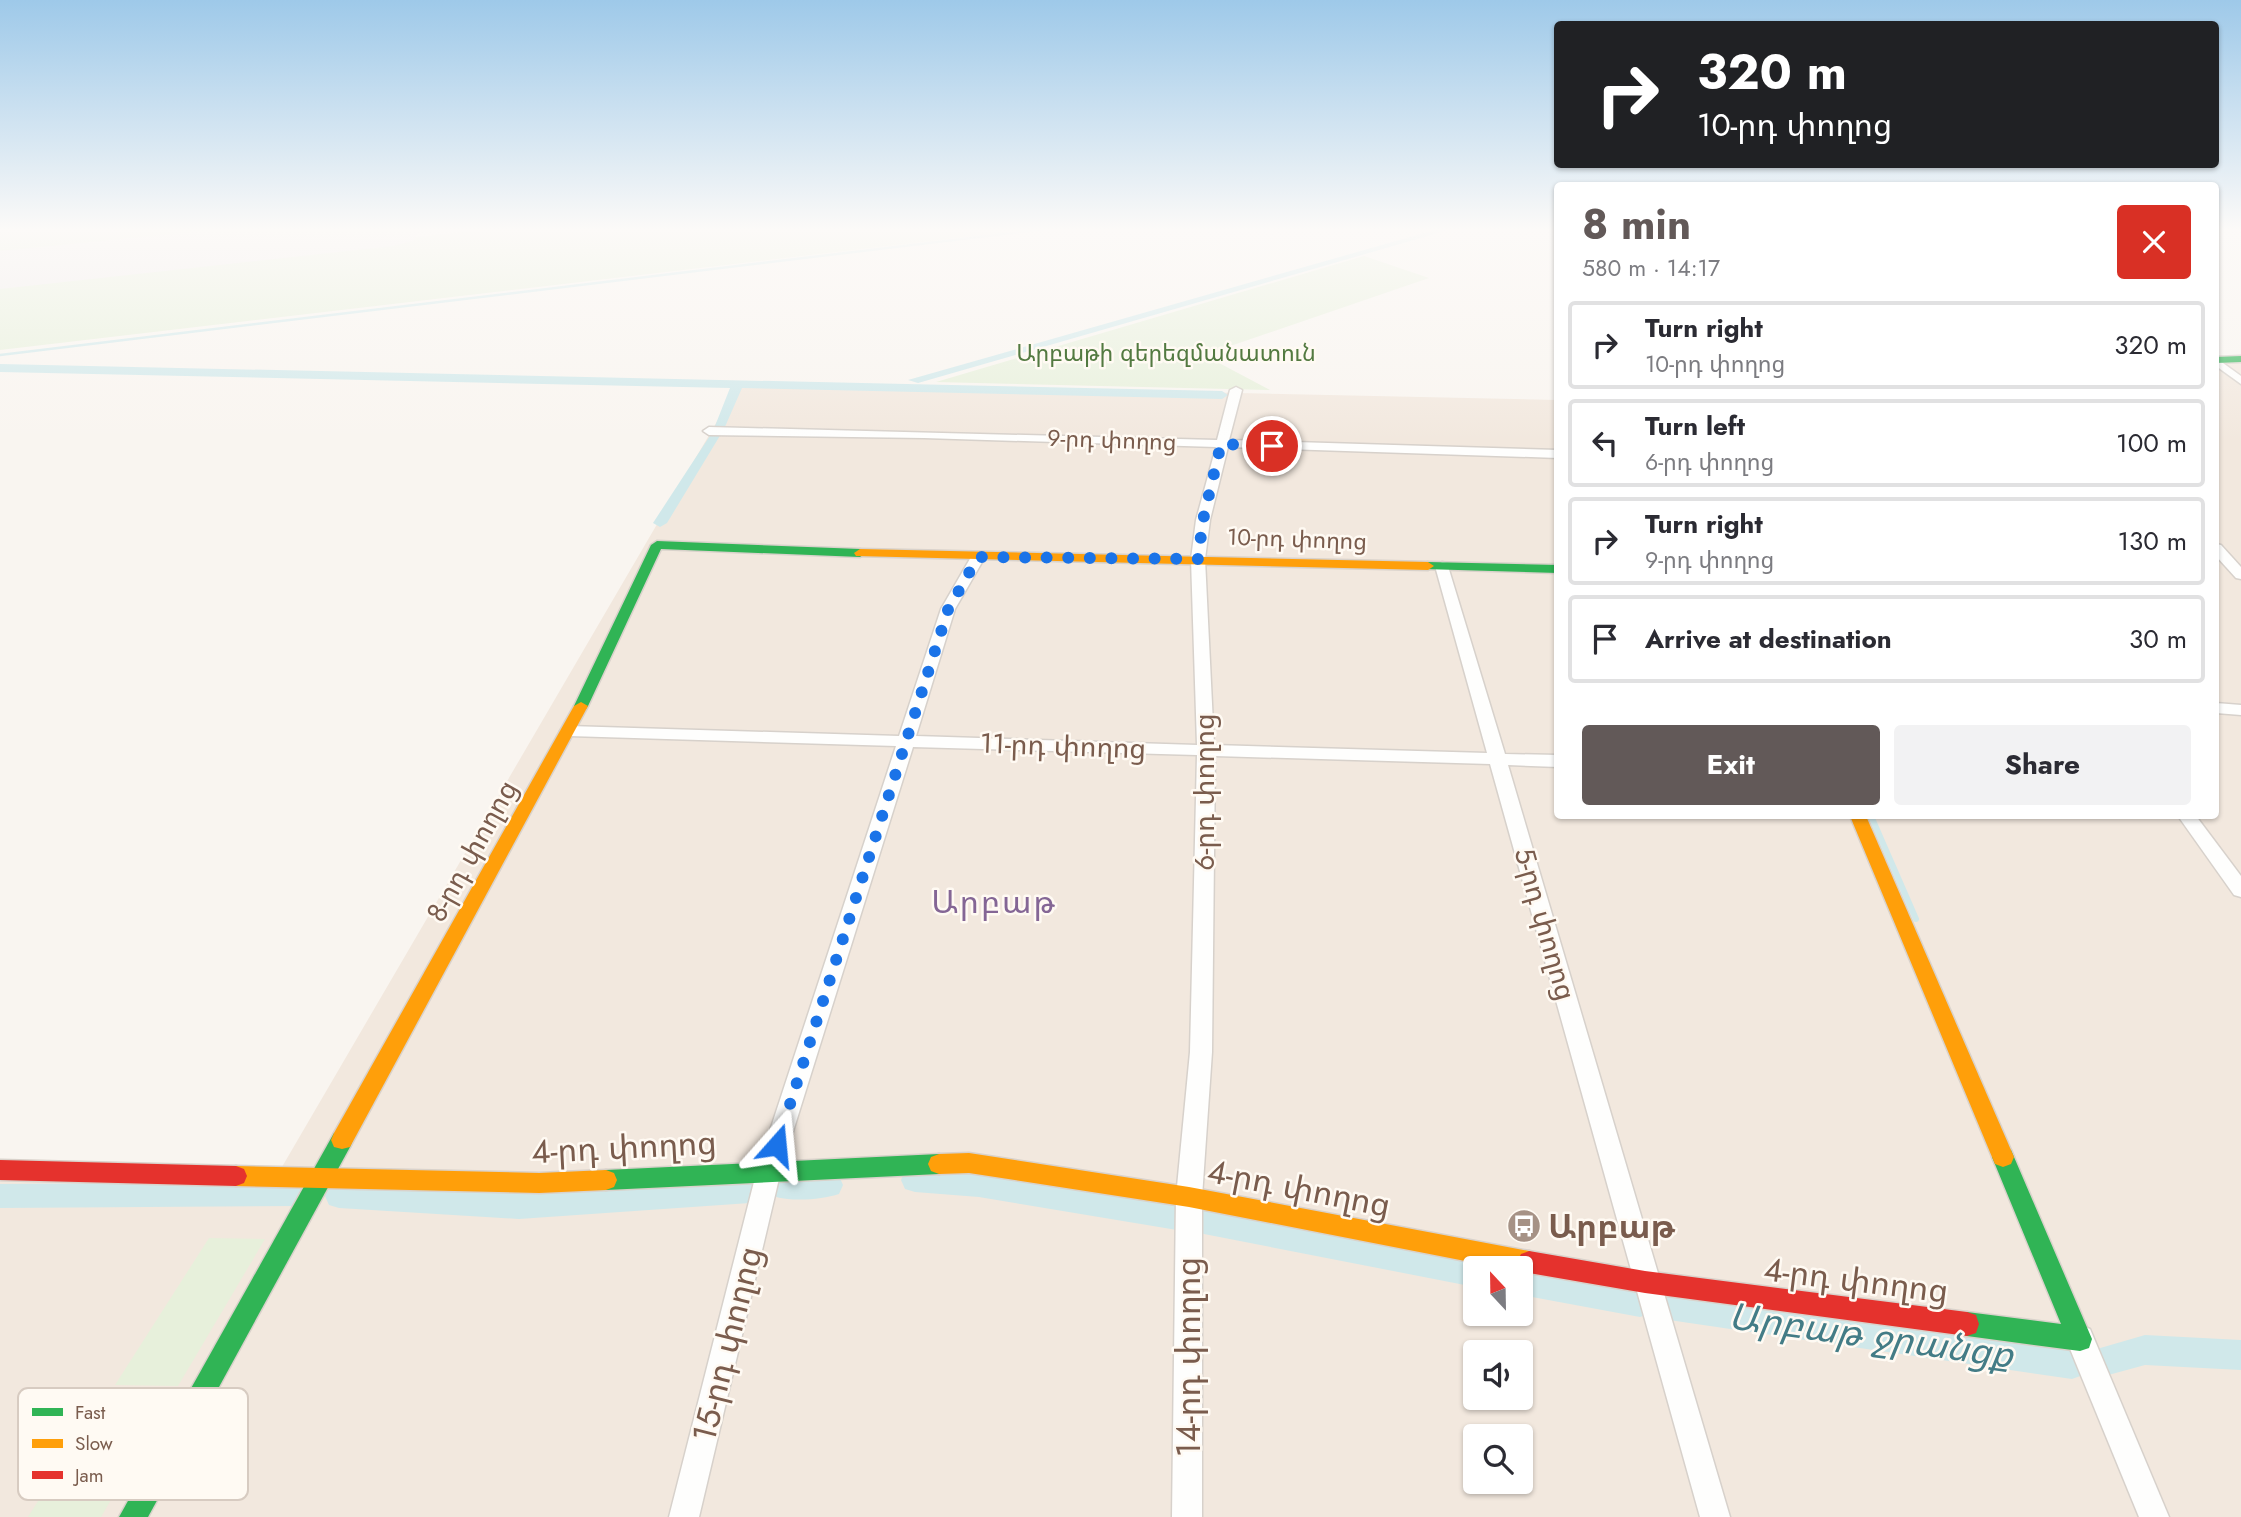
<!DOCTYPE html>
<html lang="en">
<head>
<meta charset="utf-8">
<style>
	body { margin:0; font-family:Jost,"Noto Sans Armenian",sans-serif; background:#f2f2f3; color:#2b2b33; height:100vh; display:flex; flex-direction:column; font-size:26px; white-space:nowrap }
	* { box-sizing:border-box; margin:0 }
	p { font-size:23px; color:#7c7c81 }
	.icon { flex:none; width:38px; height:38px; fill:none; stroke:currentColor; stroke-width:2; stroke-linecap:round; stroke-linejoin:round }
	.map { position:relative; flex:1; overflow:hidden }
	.side { position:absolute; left:1554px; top:182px; width:665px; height:637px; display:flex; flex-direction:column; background:#fff; border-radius:7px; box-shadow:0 2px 5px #0004 }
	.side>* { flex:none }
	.banner { position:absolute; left:1554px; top:21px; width:665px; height:147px; border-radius:7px; box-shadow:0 2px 5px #0004; background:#202124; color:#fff; overflow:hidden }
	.needle { width:46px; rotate:338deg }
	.controls { position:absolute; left:1463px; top:1256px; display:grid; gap:14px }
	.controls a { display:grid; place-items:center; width:70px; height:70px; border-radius:7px; background:#fff; box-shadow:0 2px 5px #0004; font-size:35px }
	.pin { position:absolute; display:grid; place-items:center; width:60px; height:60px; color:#fff; margin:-30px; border:4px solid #fff; border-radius:50%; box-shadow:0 2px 7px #0007 }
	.me { position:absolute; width:77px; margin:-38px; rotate:18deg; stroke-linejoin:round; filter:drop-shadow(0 0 5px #0008) }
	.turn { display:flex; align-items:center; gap:24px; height:147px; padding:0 28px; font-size:32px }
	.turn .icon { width:91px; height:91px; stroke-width:2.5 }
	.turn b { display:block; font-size:49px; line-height:60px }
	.round { display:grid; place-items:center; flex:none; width:74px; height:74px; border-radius:7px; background:#f2f2f3 }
	.head { display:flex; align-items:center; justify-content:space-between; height:119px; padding:0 28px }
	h1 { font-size:42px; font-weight:700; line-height:52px; color:#625958 }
	.action { display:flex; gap:14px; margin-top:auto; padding:14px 28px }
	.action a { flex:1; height:80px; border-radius:7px; background:#625958; color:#fff; font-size:28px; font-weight:700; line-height:80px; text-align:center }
	.action a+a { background:#f2f2f3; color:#2b2b33 }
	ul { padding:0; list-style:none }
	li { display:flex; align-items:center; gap:21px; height:88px; margin:0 14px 10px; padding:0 14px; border:4px solid #e1e1e2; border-radius:7px }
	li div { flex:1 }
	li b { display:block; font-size:26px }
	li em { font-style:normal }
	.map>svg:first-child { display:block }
</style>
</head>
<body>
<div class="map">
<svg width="2241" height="1517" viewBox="0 0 2241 1517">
	<rect width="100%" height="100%" fill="#f9f5f0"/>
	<!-- residential -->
	<path fill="#f2e8de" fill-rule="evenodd" d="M2241,360V1517H0V1173L279,1172L740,382L1557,400L1558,816H2216V361ZM1475,1269H1521V1314H1475ZM1475,1353H1521V1398H1475ZM1475,1437H1521V1482H1475Z"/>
	<!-- green -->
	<g fill="#e7f0db">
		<path d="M0,229H289L0,258Z"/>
		<path d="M492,229H1032L0,350V281Z"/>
		<path d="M1364,256L1429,278L1204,355L1270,390L936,382Z"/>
		<path d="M209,1238L265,1239L178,1386L115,1385Z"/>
		<path d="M96,1409H164L101,1517H28Z"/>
	</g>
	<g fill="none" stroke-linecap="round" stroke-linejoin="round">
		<!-- stream-far1 -->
		<path stroke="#d0e8ea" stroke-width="2.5" d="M0,355L1044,229"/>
		<!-- stream -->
		<path stroke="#d0e8ea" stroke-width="6" d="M1871,816L1916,919"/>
		<!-- canal -->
		<g fill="#d0e8ea" fill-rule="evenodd">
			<path d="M1438,229H1452L918,383L908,380Z"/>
			<path d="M0,364L1222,391L1228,395L1222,399L742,388L724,429L667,523L660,527L653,523L713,431L730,388L0,372Z"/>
			<path d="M915,1168L979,1173L1177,1204L1187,1208L1191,1217L1187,1226L1177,1230L979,1197L915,1192L905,1189L901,1180L905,1171Z"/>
			<path d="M829,1173L839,1176L843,1185L839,1194C821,1200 791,1202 773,1196L769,1187L773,1178L783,1175Z"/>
			<path d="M750,1179L760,1182L764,1191L760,1200L750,1203L519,1219L339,1208L329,1205L325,1196L329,1187L339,1184L519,1193Z"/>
			<path d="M298,1182L308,1185L312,1194L308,1203L298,1206L0,1208V1184Z"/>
			<path d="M1204,1208L1475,1259L1485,1263L1488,1269H1475V1287L1204,1234L1194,1230L1190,1221L1194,1212Z"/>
			<path d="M1521,1267L1640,1289L1651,1293L1655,1303L1651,1313L1640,1317L1521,1295V1269H1517Z"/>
			<path d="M1669,1292L2072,1349L2083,1353L2086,1361L2090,1351L2145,1335L2241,1340V1370L2145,1365L2101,1377L2090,1373L2087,1365L2083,1375L2072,1379L1669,1320L1658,1316L1654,1306L1658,1296Z"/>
		</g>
		<!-- runway -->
		<path fill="#f0ecec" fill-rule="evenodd" d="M222,229H421L413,241L393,246L0,289V251Z"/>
		<!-- street casing -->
		<g stroke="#d7d1cb" stroke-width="3">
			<g id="street">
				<path d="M2216,358L2241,376V384L2216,366Z"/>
				<path d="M1236,387L1242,390L1229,440L1558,450V458L1228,447L1210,520L1205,559L1214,745L1487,753L1435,566L1442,562L1447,563L1505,754L1558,755V767L1508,765L1730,1517H1700L1490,764L1215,756L1212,1052L1202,1197V1517H1172L1176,1197L1190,1052L1197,755L913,747L781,1170L699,1517H669L757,1170L896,746L569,736L560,731L569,726L899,736L941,609L971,557L978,553L985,557L955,609L916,736L1197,745L1191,559L1196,520L1216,447L924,438L709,435L703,431L709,427L1217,440L1230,390Z"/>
				<path d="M2216,544L2221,545L2241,567V579L2236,578L2216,556Z"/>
				<path d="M2216,703L2241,705V715L2216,713Z"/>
				<path d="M2178,816H2196L2241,876V897L2234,895Z"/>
				<path d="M2080,1325L2090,1329L2169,1517H2139L2066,1339L2070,1329Z"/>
			</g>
		</g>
		<!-- fast casing -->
		<g stroke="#d9d2cb" stroke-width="3">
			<g id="fast">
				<path d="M2241,356V362L2216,363V357Z"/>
				<path d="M657,541L860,549L866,553L860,557L661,549L588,706L586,709H576L574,706L651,545Z"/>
				<path d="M1428,562L1558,565V573L1424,569V563Z"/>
				<path d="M342,1131L350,1133L353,1140L350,1147L148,1517H119L334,1133Z"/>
				<path d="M2003,1147L2011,1150L2092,1339L2089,1348L2080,1351L1967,1336L1958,1333L1955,1324L1958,1315L1967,1312L2061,1324L1992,1157L1995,1150Z"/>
				<path d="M939,1154L947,1157L950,1164L947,1171L939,1174L606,1190L598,1187L595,1180L598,1173L606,1170Z"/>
			</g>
		</g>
		<!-- slow casing -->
		<g stroke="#d9d2cb" stroke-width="3">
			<g id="slow">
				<path d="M860,549L1428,562L1434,566L1428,570L856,556L854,553Z"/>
				<path d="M581,702L588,706L350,1147L342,1149L334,1147L331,1140L334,1133L574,706Z"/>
				<path d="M1850,816H1866L2014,1157L2011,1164L2003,1167L1995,1164L1992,1157Z"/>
				<path d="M969,1153L1189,1187L1529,1251L1537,1254L1541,1262L1537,1270L1529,1273L1521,1272V1269H1506L1189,1207L969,1173L939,1174L931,1171L928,1164L931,1157L939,1154Z"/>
				<path d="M236,1166L539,1173L606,1170L614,1173L617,1180L614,1187L606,1190L539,1193L236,1186L228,1183L225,1176L228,1169Z"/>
			</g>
		</g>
		<!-- jam casing -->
		<g stroke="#d9d2cb" stroke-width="3">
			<g id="jam">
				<path d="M0,1160L236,1166L244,1169L247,1176L244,1183L236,1186L0,1180Z"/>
				<path d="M1529,1251L1645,1271L1967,1312L1976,1315L1979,1324L1976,1333L1967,1336L1645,1293L1529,1273L1521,1270L1517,1262L1521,1254Z"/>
			</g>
		</g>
		<!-- street -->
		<use href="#street" fill="#fefefd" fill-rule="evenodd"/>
		<!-- fast -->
		<use href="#fast" fill="#30b455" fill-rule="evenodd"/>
		<!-- slow -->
		<use href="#slow" fill="#ff9f0a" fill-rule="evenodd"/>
		<!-- jam -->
		<use href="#jam" fill="#e5322d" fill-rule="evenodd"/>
	</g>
	<!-- sky -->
	<linearGradient id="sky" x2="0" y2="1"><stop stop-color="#9ec9e9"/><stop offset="0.52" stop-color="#fcfaf8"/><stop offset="1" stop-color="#fcfaf8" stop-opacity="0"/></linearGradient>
	<rect width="2241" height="441" fill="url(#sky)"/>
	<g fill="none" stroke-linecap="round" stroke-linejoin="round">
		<!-- route -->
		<path stroke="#1a73e8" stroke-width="12" stroke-dasharray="0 21.6" d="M777,1145L948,610L978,557L1198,559L1203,520L1221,444L1272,446"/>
	</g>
	<!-- icons -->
	<defs>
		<g id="bus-disc" transform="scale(1.75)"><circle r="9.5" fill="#a69286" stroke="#fffaf3"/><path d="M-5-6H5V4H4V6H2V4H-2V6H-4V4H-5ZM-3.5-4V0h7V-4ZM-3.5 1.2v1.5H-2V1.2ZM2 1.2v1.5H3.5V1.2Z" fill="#fff"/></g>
	</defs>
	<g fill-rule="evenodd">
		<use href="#bus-disc" x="1524" y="1226"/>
	</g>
	<g text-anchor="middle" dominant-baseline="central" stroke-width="5" stroke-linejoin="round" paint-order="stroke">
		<!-- far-park labels -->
		<g font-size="23" fill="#537a41" stroke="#fffaf3">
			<text x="1166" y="353">Արբաթի գերեզմանատուն</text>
		</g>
		<!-- far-street labels -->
		<g font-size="23" fill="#7a5c4d" stroke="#fffaf3">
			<text transform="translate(1112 440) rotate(2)">9-րդ փողոց</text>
			<text transform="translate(1297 539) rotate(2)">10-րդ փողոց</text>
		</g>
		<!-- street labels -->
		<g font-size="28" fill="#7a5c4d" stroke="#fffaf3">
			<text transform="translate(1063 746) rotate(2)">11-րդ փողոց</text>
			<text transform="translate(1204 792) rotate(-90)">6-րդ փողոց</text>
			<text transform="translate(472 851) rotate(-61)">8-րդ փողոց</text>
			<text transform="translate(1545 924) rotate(74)">5-րդ փողոց</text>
		</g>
		<!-- quarter labels -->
		<g font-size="32" letter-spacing="2" fill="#846695" stroke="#fffaf3">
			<text x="994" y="902">Արբաթ</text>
		</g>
		<!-- near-street labels -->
		<g font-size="33" fill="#7a5c4d" stroke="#fffaf3">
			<text transform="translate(624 1147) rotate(-3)">4-րդ փողոց</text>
			<text transform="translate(1299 1188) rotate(11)">4-րդ փողոց</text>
			<text transform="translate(1856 1280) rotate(7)">4-րդ փողոց</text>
			<text transform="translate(727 1344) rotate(-76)">15-րդ փողոց</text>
			<text transform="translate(1188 1357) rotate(-90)">14-րդ փողոց</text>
		</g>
		<!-- near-poi labels -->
		<g font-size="33" font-weight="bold" fill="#7a5c4d" stroke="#fffaf3" text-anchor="start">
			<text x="1548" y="1226">Արբաթ</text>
		</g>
		<!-- near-water labels -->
		<g font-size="37" font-style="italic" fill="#437c86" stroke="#fffaf3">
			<text transform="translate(1871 1335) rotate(8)">Արբաթ ջրանցք</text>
		</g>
	</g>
	<!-- legend -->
	<rect x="18" y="1388" width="230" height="112" rx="10" fill="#fffaf3" stroke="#d7cbc1" stroke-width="2"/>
	<rect x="32" y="1408" width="31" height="8" fill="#30b455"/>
	<rect x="32" y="1439" width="31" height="9" fill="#ff9f0a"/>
	<rect x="32" y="1471" width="31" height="8" fill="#e5322d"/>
	<g font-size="19" fill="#7a5c4d">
		<text x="75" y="1419">Fast</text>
		<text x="75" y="1450">Slow</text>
		<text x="75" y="1482">Jam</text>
	</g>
</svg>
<div class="controls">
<a><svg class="needle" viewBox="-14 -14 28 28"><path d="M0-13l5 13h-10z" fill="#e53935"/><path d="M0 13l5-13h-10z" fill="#7c7c81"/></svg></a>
<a><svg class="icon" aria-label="sound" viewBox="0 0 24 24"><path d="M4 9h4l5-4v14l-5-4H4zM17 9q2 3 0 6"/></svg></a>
<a><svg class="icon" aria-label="search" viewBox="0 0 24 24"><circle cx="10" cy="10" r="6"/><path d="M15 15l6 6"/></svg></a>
</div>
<div class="pin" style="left:1272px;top:446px;background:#d93025"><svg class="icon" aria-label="arrive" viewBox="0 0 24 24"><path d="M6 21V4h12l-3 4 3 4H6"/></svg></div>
<svg class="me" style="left:777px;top:1145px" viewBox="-20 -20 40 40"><path d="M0-17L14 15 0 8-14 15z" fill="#1a73e8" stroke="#fff" stroke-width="4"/></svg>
<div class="banner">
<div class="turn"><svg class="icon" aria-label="right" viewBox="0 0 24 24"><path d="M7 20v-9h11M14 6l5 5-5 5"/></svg><div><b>320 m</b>10-րդ փողոց</div></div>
</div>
<section class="side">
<div class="head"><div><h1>8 min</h1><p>580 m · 14:17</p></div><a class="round" style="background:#d93025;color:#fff"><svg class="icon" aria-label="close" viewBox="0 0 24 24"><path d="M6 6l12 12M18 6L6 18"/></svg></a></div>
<ul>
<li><svg class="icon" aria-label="right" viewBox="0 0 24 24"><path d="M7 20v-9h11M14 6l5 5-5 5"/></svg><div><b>Turn right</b><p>10-րդ փողոց</p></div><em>320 m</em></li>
<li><svg class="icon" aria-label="left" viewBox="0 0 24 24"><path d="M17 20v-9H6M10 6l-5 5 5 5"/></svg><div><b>Turn left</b><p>6-րդ փողոց</p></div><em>100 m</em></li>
<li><svg class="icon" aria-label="right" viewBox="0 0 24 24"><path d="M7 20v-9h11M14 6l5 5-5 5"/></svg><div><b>Turn right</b><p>9-րդ փողոց</p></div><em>130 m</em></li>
<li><svg class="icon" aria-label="arrive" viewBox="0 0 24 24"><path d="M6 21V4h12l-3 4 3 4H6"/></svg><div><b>Arrive at destination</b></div><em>30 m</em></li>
</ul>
<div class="action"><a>Exit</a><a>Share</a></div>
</section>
</div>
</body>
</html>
